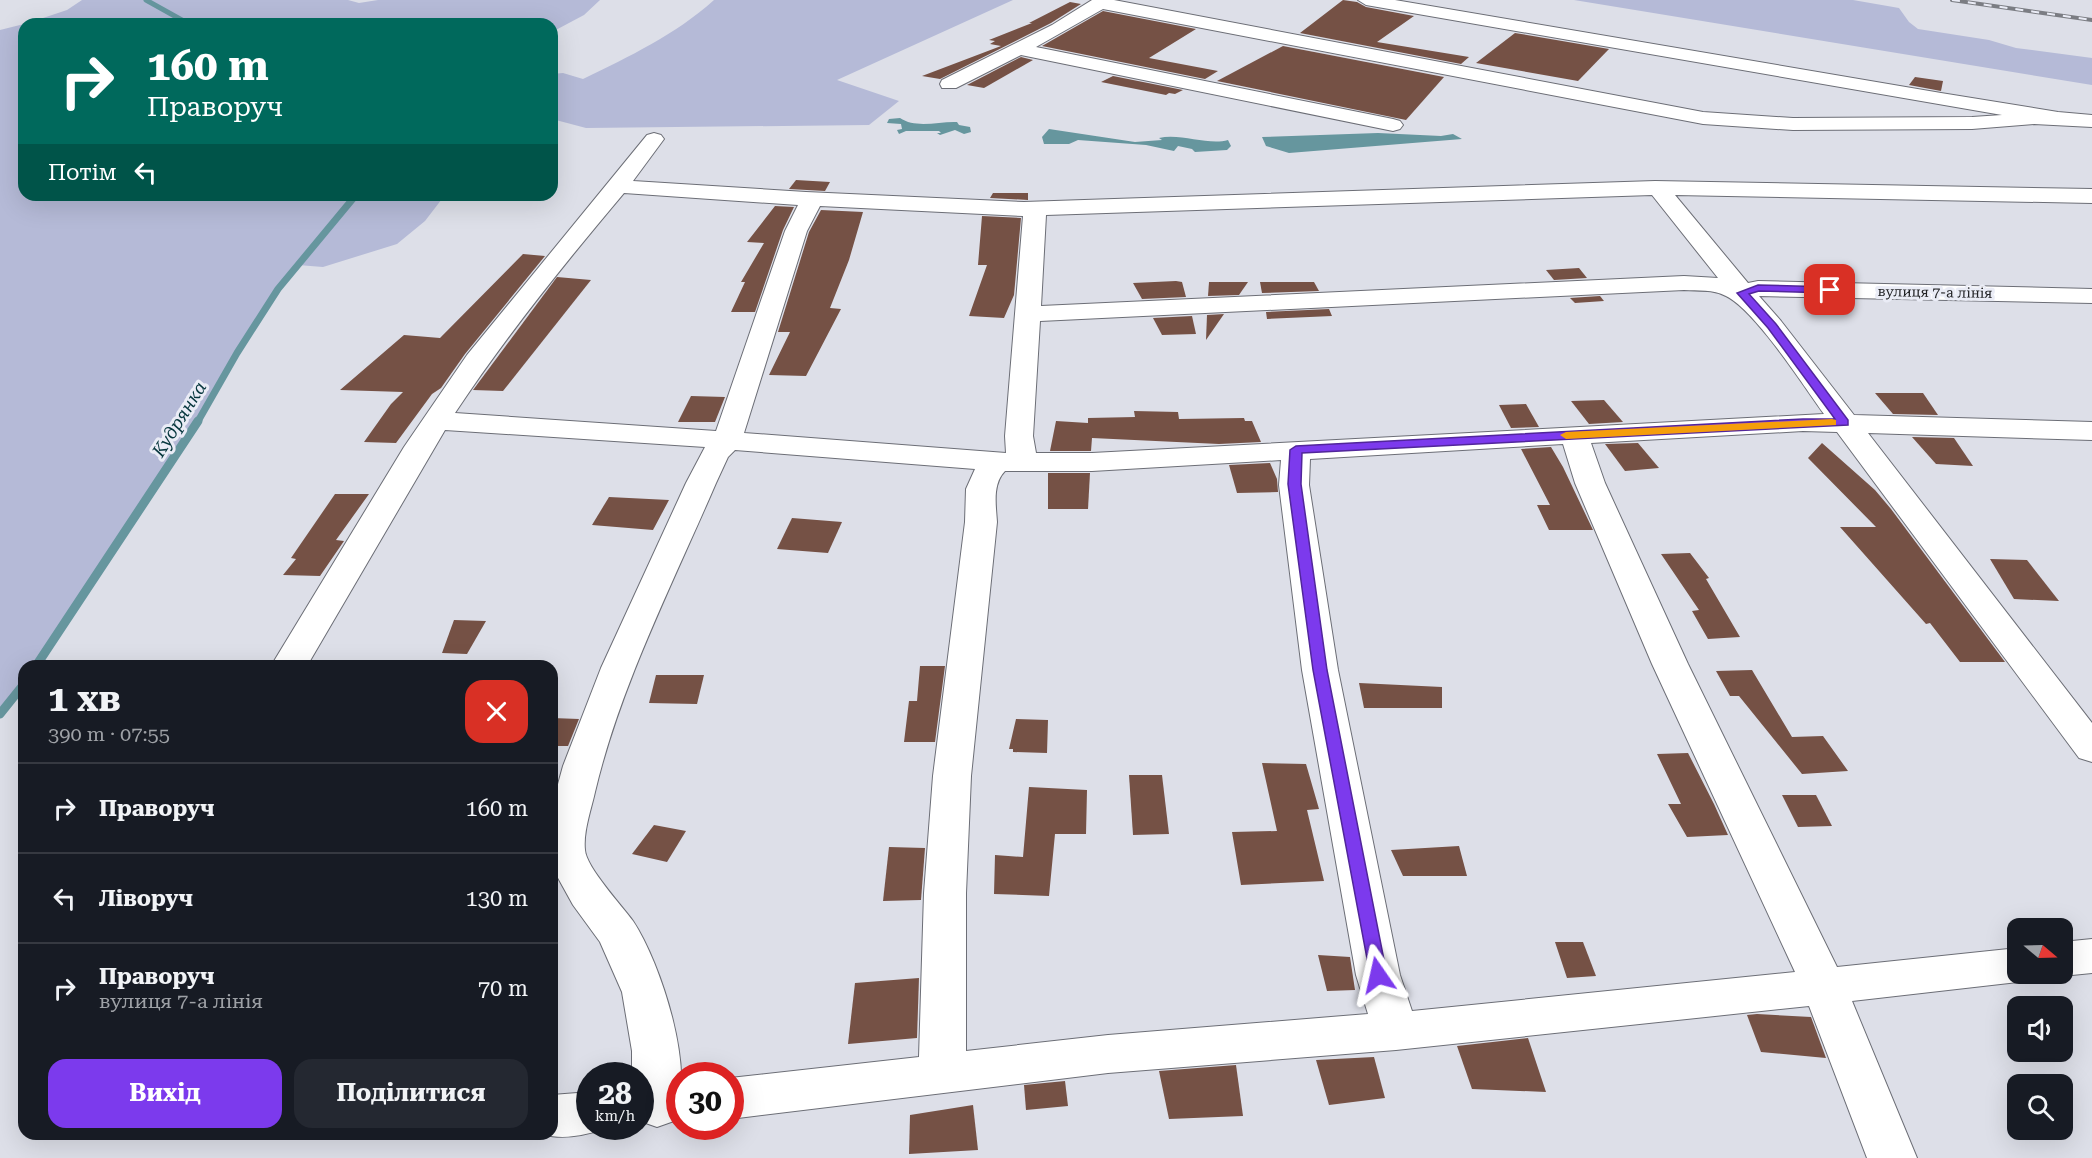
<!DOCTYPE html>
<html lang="uk">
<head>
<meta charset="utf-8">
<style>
	body { margin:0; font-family:"Roboto Serif",serif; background:#242831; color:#f1f3f6; height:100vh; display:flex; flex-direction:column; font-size:22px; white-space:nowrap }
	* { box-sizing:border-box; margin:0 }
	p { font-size:20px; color:#9ea1a6 }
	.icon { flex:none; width:33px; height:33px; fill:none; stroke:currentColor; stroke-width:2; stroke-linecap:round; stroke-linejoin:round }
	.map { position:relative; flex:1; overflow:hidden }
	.details { position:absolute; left:18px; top:660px; width:540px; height:480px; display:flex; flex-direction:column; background:#171b24; border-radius:18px; box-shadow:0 6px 24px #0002 }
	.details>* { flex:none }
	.top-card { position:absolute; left:18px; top:18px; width:540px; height:183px; border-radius:18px; box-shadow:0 6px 24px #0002; background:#00695c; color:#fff; overflow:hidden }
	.needle { width:39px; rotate:109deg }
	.buttons { position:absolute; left:2007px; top:918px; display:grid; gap:12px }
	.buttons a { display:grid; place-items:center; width:66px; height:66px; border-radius:12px; background:#171b24; box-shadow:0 6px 24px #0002; font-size:30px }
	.speed { position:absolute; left:576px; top:1062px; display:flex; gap:12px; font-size:30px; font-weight:700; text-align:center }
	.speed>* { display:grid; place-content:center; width:78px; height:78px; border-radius:50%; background:#171b24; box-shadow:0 6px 24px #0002; line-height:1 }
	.speed small { font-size:15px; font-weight:400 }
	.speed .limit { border:9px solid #d22; background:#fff; color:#111 }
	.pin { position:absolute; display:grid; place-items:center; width:51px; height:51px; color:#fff; margin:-26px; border-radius:12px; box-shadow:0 3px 9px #0006 }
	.me { position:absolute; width:66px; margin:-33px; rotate:349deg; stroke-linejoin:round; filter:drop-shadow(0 0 4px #0008) }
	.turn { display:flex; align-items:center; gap:21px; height:126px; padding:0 30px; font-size:27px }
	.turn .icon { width:78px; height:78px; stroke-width:2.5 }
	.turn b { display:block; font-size:42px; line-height:51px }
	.then { display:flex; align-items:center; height:57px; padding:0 30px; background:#0003; gap:12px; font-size:22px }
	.round { display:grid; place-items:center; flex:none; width:63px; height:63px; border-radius:18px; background:#242831 }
	.overview { display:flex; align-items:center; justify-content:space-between; height:102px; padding:0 30px }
	h1 { font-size:36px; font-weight:700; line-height:45px }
	.button { display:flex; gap:12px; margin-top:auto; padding:12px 30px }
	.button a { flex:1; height:69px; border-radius:18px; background:#7c3aed; color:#fff; font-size:24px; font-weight:700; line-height:69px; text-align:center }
	.button a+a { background:#242831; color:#f1f3f6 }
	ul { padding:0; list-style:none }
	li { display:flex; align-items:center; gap:18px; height:90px; padding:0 30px; border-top:2px solid #363941 }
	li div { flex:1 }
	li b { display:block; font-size:22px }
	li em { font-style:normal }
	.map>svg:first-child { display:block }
</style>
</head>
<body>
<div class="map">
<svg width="2092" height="1158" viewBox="0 0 2092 1158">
	<rect width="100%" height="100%" fill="#dddfe8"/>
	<!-- green -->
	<g fill="#b5bad7">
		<path d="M82,0H348L359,3L378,0H600L584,15L552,32V24H25L67,10Z"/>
		<path d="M714,0H1013L837,80L899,101L869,125L586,128L552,119V74L563,73L583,79C630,56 675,35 714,0Z"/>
		<path d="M1574,0H1853L1899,8L1909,22L1918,29L1989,40L2016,48L2092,58V85Z"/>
		<path d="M24,24V195H445L425,221L397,244L323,267L298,265C254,316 226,377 190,434C141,513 88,589 36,666H24V684L0,714V30Z"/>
	</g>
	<!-- water -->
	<g fill="#66969e">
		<path d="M900,118C916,129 940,121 957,122L959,125L970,127L971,132L964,134L955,130L940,135L937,133H941L939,131H906L899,134L897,130L902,129L901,124L887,123L889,119Z"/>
		<path d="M1049,129L1135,142L1162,140L1159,138C1181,133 1209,146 1228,140L1231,146L1227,150L1195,152L1192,149L1178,146L1174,151L1146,145L1078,140L1069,144H1044L1042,137Z"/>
		<path d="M1378,133L1441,136L1453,134L1462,139L1289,153L1266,146L1262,137Z"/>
	</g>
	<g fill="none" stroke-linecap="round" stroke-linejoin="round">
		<!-- stream-far2 -->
		<path stroke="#66969e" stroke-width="5" d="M146,0L189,24"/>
		<!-- stream-far1 -->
		<path stroke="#66969e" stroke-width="7" d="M197,423L237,353L278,289L356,195"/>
		<!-- stream -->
		<g stroke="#66969e" stroke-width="9">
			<path d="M36,666L198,421"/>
			<path d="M0,714L24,684"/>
		</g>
	</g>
	<!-- building -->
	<g fill="#755145">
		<path d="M1343,0L1357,2L1366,7L1414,16L1377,42L1469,57L1461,64L1300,33Z"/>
		<path d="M1070,2L1081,4L1051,23L940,79L922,76L1001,46L990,44L995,41L989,40L1032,23H1029Z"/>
		<path d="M1103,11L1196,29L1149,58L1218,71L1205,79L1042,46Z"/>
		<path d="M1515,33L1609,49L1578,81L1476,63Z"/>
		<path d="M1283,46L1444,77L1406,120L1217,81Z"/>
		<path d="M1021,57L1033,60L984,88L967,85Z"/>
		<path d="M1113,76L1183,90L1175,94L1169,93L1166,95L1101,82Z"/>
		<path d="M1915,77L1943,81L1941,91L1909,85Z"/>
		<path d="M796,180L830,182L825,191L789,189Z"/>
		<path d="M993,193H1028V200L990,198Z"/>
		<path d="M775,206L794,207L783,230L755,312H731L745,282H741L764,243L747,242Z"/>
		<path d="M821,210L863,212L849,260L830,308L841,309L806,376L769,375L790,332H778L809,232Z"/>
		<path d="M982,216L1021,218L1014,295L1004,318L969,316L987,265H978Z"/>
		<path d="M523,254L545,256L465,354L441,388L432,394L396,443L364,442L391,404L403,392L340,390L404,335L440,338Z"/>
		<path d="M1579,268L1587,278L1554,280L1546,270Z"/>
		<path d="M557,277L591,280L503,391L473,390Z"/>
		<path d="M1176,281L1182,282L1186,297L1142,299L1133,283Z"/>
		<path d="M1209,282H1248L1239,295L1208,296Z"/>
		<path d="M1260,282H1314L1319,291L1262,293Z"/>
		<path d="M1600,296L1604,301L1575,303L1570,298Z"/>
		<path d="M1329,309L1332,316L1267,319L1266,312Z"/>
		<path d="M1224,314L1206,340L1207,315Z"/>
		<path d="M1192,316L1196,334L1162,335L1153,318Z"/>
		<path d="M1875,393H1923L1938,415L1893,414Z"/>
		<path d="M691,396L725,397L715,422H678Z"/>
		<path d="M1604,400L1623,422L1589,424L1571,401Z"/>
		<path d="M1526,404L1539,427L1511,428L1499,405Z"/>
		<path d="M1134,411L1178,412L1179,419L1244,418L1245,421H1252L1261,442L1219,444L1092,438L1091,451H1050L1056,421L1088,423V418L1135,417Z"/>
		<path d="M1912,437L1954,438L1973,466L1936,464Z"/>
		<path d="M1638,443L1659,468L1625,471L1605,444Z"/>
		<path d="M1822,443L1875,490L1891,509L2005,662H1960L1930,623L1926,624L1840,527H1876L1808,458Z"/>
		<path d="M1551,447L1563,467L1593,530H1549L1537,505H1550L1521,449Z"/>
		<path d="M1270,463L1277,479L1278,492L1237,493L1229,465Z"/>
		<path d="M1048,473H1090L1088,509H1048Z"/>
		<path d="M335,494H369L336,540L344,541L320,576L283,575L296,559L291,558Z"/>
		<path d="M609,497L669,500L653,530L592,525Z"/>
		<path d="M792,518L842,522L828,553L777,549Z"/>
		<path d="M1690,553L1709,578L1706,579L1740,637L1708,639L1692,611L1699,610L1661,554Z"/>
		<path d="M1990,559L2027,560L2059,601L2014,599Z"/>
		<path d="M454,620L486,621L467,654L442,653Z"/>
		<path d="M920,666H945L935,742H904L909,701H917Z"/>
		<path d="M1752,670L1792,737L1823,736L1848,771L1802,774L1739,696H1730L1716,671Z"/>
		<path d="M656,675H704L697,704L649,703Z"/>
		<path d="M1359,683L1442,687V708H1364Z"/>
		<path d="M552,718L579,719L568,746H552Z"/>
		<path d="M1016,719L1048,720L1047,753L1013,752V749H1009Z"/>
		<path d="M1688,753L1714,804L1728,835L1687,837L1668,804H1681L1657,754Z"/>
		<path d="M1262,763L1306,764L1319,809L1307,810L1324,881L1241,885L1232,832L1277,831Z"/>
		<path d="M1129,775H1162L1169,834L1133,835Z"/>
		<path d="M1029,787L1087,790L1086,834H1055L1049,896L994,894L995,855L1023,857Z"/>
		<path d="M1782,795H1816L1832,826L1798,827Z"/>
		<path d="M654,825L686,831L667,862L632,854Z"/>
		<path d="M1459,846L1467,876H1403L1391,850Z"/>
		<path d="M889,847L925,848L921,900L883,901Z"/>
		<path d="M1555,942H1583L1596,976L1567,978Z"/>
		<path d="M1318,955L1350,957L1355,990L1327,991Z"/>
		<path d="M919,978L917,1038L848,1044L855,983Z"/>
		<path d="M1757,1014L1811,1017L1826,1058L1761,1052L1747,1015Z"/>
		<path d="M1528,1038L1546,1092L1472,1089L1457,1046Z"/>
		<path d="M1374,1057L1385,1098L1329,1105L1316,1060Z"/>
		<path d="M1236,1065L1243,1116L1169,1119L1159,1071Z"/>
		<path d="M1065,1081L1068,1106L1026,1110L1024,1085Z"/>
		<path d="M973,1105L978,1150L909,1154L910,1115Z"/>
	</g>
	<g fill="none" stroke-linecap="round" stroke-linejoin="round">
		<!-- minor casing -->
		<g stroke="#6c6e76" stroke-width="2">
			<g id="minor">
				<path d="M1092,0H1114L1703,112L1793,118L1972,117L2002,115L1366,5L1358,0H1395L1941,93L2058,112L2092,115V127L2034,124L1972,129L1793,130L1703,124L1103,9L1036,47L1393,119L1400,121L1403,125L1400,129L1393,131L1021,55L956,88H942L940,84L942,80L1052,25Z"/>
				<path d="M654,133L661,135L664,139L633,181L806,192L1024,202L1655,181L2092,189V203L1675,195L1748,283L1758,281L2092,289V303L1759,296L1781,321L1854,415L2092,422V440L1868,433L2092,723V762L2079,758L1837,432L1803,431L1591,443L1605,483L1688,664L1837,967L2018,948V974H2036L2034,977L2018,982L1852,1001L1917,1158H1867L1809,1006L1396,1050L1108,1073L730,1119V1078L919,1057L924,893L933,776L965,522L966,489L975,469L735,450L728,457L716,483C673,583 620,686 595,792C591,810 583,832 585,850C586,867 622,906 633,921C661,963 697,1074 674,1121L657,1127L640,1121V1076H632V1051L622,992L600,942L573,905L552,867V806L563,766L601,668L686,483L705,447L445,430L307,666H271L404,447L467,355L647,135ZM624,193L798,205L785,231L716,431L455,413C506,336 564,264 624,193ZM1652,195L1718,278L1684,276L1041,306L1046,215ZM820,206L1023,216L1005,436L1006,453L744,433L807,231ZM1684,290C1698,291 1713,289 1726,296C1755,310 1803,385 1824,414L1092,453H1036L1033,436L1040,321ZM1563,444L1575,483L1652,664L1795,972L1412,1011L1400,975L1338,670L1309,485L1310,459ZM1281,460L1279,485L1302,670L1356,975L1368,1014L1108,1035L966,1051V893L971,776L997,522C996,506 992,484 1005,471H1092Z"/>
				<path d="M2092,939V973L2062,976L2054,974H2062V942Z"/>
				<path d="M590,1092V1126L607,1128C589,1134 563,1141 544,1134H552V1095Z"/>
			</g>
		</g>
		<!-- minor -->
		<use href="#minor" fill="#fff" fill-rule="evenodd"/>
		<!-- rail casing -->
		<g stroke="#7b7d83" stroke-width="4">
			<path id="rail" d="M1952,0L2092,20"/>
		</g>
		<!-- rail -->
		<use href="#rail" stroke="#eaecf6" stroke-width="2" stroke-dasharray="8" stroke-linecap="butt"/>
	</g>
	<!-- route -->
	<path fill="#7c3aed" stroke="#51269a" stroke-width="1.5" d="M1758,285L1830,287L1835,290L1830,293L1759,291L1749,294L1776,324L1848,420V425L1302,453L1301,484L1327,670L1387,975L1384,980L1378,982L1371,980L1313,670L1288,484L1290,450L1296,446L1803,419H1835L1768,328L1737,293Z"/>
	<!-- slow -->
	<path fill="#f59e0b" d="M1832,419L1836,420V425L1566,439L1560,435L1566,432Z"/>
	<g text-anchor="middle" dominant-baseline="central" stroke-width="6" stroke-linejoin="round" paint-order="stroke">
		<!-- far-street labels -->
		<g font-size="14" fill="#212225" stroke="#eaecf6">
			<text transform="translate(1935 292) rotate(1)">вулиця 7-а лінія</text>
		</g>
		<!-- water labels -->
		<g font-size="18" font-style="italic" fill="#06363d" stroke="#eaecf6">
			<text transform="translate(179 419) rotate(-58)">Кудрянка</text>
		</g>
	</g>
</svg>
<div class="buttons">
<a><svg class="needle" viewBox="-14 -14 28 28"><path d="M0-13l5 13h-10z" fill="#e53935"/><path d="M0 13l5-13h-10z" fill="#9ea1a6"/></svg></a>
<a><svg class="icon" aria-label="sound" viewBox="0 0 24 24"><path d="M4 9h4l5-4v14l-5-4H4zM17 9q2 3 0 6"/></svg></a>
<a><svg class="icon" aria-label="search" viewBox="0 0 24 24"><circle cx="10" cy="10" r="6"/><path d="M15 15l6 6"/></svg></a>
</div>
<div class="speed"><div>28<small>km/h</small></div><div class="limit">30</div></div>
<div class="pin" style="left:1830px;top:290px;background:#d93025"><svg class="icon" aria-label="arrive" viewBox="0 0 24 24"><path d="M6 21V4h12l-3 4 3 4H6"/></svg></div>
<svg class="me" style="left:1378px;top:975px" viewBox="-20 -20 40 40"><path d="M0-17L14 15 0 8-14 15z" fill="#7c3aed" stroke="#fff" stroke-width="4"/></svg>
<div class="top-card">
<div class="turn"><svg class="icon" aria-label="right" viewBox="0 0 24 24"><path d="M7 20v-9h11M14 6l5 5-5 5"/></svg><div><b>160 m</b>Праворуч</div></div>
<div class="then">Потім<svg class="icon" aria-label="left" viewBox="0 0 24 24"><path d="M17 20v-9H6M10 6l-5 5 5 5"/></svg></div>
</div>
<section class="details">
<div class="overview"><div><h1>1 хв</h1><p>390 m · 07:55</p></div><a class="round" style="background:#d93025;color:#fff"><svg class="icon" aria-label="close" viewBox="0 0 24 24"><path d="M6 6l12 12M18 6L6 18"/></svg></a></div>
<ul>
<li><svg class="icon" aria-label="right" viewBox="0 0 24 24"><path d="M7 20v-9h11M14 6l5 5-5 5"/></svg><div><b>Праворуч</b></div><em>160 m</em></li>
<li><svg class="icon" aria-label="left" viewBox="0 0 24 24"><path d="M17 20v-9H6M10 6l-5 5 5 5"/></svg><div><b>Ліворуч</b></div><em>130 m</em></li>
<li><svg class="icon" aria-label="right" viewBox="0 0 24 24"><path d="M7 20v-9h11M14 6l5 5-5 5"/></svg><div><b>Праворуч</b><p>вулиця 7-а лінія</p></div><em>70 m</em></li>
</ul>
<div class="button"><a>Вихід</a><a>Поділитися</a></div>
</section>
</div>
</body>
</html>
